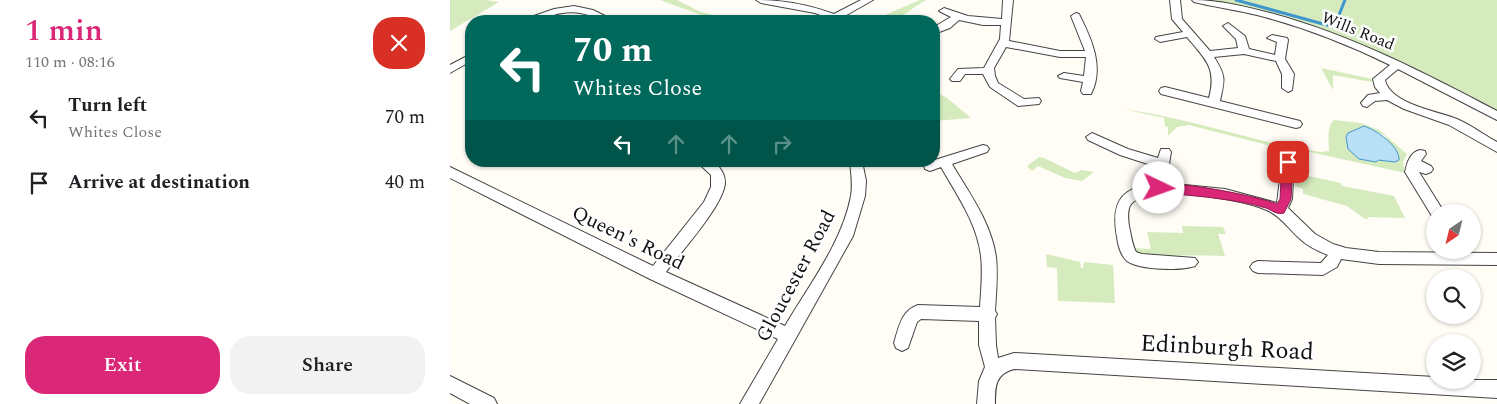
<!DOCTYPE html>
<html lang="en">
<head>
<meta charset="utf-8">
<style>
	body { margin:0; font-family:Spectral,serif; background:#f2f2f2; color:#202124; height:100vh; display:flex; flex-direction:column; font-size:19px; white-space:nowrap }
	* { box-sizing:border-box; margin:0 }
	p { font-size:16px; color:#757577 }
	.icon { flex:none; width:28px; height:28px; fill:none; stroke:currentColor; stroke-width:2; stroke-linecap:round; stroke-linejoin:round }
	.map { position:relative; flex:1; overflow:hidden }
	.side { display:flex; flex-direction:column; background:#fff; width:450px }
	.side>* { flex:none }
	.top-card { position:absolute; left:15px; top:15px; width:475px; height:152px; border-radius:20px; box-shadow:0 1px 4px #0004; background:#00695c; color:#fff; overflow:hidden }
	.needle { width:32px; rotate:215deg }
	.controls { position:absolute; left:976px; top:204px; display:grid; gap:10px }
	.controls a { display:grid; place-items:center; width:55px; height:55px; border-radius:50%; background:#fff; box-shadow:0 1px 4px #0004; font-size:25px }
	.pin { position:absolute; display:grid; place-items:center; width:42px; height:42px; color:#fff; margin:-21px; border-radius:10px; box-shadow:0 2px 8px #0006 }
	.me { position:absolute; width:55px; margin:-28px; rotate:93deg; stroke-linejoin:round; filter:drop-shadow(0 0 4px #0008) }
	.turn { display:flex; align-items:center; gap:18px; height:105px; padding:0 25px; font-size:22px }
	.turn .icon { width:65px; height:65px; stroke-width:2.5 }
	.turn b { display:block; font-size:35px; line-height:42px }
	.lanes { display:flex; align-items:center; height:48px; padding:0 25px; background:#0003; justify-content:center; gap:25px; direction:ltr }
	.lanes .off { opacity:.35 }
	.round { display:grid; place-items:center; flex:none; width:52px; height:52px; border-radius:20px; background:#f2f2f2 }
	.summary { display:flex; align-items:center; justify-content:space-between; height:85px; padding:0 25px }
	h1 { font-size:30px; font-weight:600; line-height:38px; color:#db2777 }
	.button { display:flex; gap:10px; margin-top:auto; padding:10px 25px }
	.button a { flex:1; height:58px; border-radius:20px; background:#db2777; color:#fff; font-size:20px; font-weight:600; line-height:58px; text-align:center }
	.button a+a { background:#f2f2f2; color:#202124 }
	ul { padding:0; list-style:none }
	li { display:flex; align-items:center; gap:15px; height:65px; padding:0 25px }
	li div { flex:1 }
	li b { display:block; font-size:19px }
	li em { font-style:normal }
	main { display:flex; flex:1; min-height:0 }
	.map>svg:first-child { display:block }
</style>
</head>
<body>
<main>
<section class="side">
<div class="summary"><div><h1>1 min</h1><p>110 m · 08:16</p></div><a class="round" style="background:#d93025;color:#fff"><svg class="icon" aria-label="close" viewBox="0 0 24 24"><path d="M6 6l12 12M18 6L6 18"/></svg></a></div>
<ul>
<li><svg class="icon" aria-label="left" viewBox="0 0 24 24"><path d="M17 20v-9H6M10 6l-5 5 5 5"/></svg><div><b>Turn left</b><p>Whites Close</p></div><em>70 m</em></li>
<li><svg class="icon" aria-label="arrive" viewBox="0 0 24 24"><path d="M6 21V4h12l-3 4 3 4H6"/></svg><div><b>Arrive at destination</b></div><em>40 m</em></li>
</ul>
<div class="button"><a>Exit</a><a>Share</a></div>
</section>
<div class="map">
<svg width="1047" height="404" viewBox="0 0 1047 404">
	<rect width="100%" height="100%" fill="#fffdf5"/>
	<!-- green -->
	<g fill="#d5ebbd" fill-rule="evenodd">
		<path d="M0,0H36L49,2L0,31Z"/>
		<path d="M210,0H227L251,12L285,21H267Z"/>
		<path d="M470,0H476C450,15 455,21 421,21Z"/>
		<path d="M758,0H1047V113L911,45Z"/>
		<path d="M871,68L922,79V82L883,75V90Z"/>
		<path d="M484,91L497,98L521,118L484,121Z"/>
		<path d="M673,109C740,118 803,142 870,152L879,151C879,141 876,127 884,120L911,123L929,130L957,154L953,162L955,173L846,149V159L834,155L831,151L821,146L739,125L727,127L718,136V127L715,126L714,118ZM914,126L935,136L939,143L927,162L911,159L898,149L896,137L898,133Z"/>
		<path d="M589,157L594,158L625,173L631,170L644,172L632,181L615,178L588,166L582,171L577,166Z"/>
		<path d="M854,175L891,183L892,186L944,196L955,218L917,217L918,219H915L897,206L853,194V189L845,186V178L853,180Z"/>
		<path d="M732,226L773,227L776,234H768L775,256C746,255 718,256 689,256L682,248L701,249L697,232L733,233Z"/>
		<path d="M596,254L630,262L631,268H633L634,262L663,265L665,303L608,301L607,268L597,267Z"/>
	</g>
	<!-- water -->
	<path fill="#b9e0f7" stroke="#3f96cf" d="M914,126C926,130 950,146 949,160L945,162L928,160L926,162L909,159L898,149L896,137L898,133Z"/>
	<g fill="none" stroke-linecap="round" stroke-linejoin="round">
		<!-- stream -->
		<g stroke="#3f96cf" stroke-width="3">
			<path d="M786,0L884,27"/>
			<path d="M885,25L895,0"/>
		</g>
		<!-- minor casing -->
		<g stroke="#444" stroke-width="2">
			<g id="minor">
				<path d="M306,0C333,0 359,5 384,14L411,0H423L393,17L400,21H386L365,13L311,3Z"/>
				<path d="M553,0H563L559,41L610,51H635L621,16L626,13L629,14C641,38 655,67 641,94H633L631,91L633,82L610,78L608,76L614,73L634,76L636,57H610L556,47L544,68L545,76L548,83L574,99L589,98L591,101L589,104L568,106L540,87L533,74H515L510,81H502L500,79L508,69L534,68L550,39L551,25H533L509,20L500,28L484,34V27L501,17L489,11L494,8L518,16L552,19Z"/>
				<path d="M720,0H730L732,19L760,51L788,48L786,39L773,26L778,23L795,36L799,49L825,55L827,42L817,38L822,35L837,38L838,40L835,59L844,74L842,90L838,92L832,88V74L826,61L794,54L764,57C776,76 775,79 770,101L850,121L852,124L850,127L846,128L711,94L709,91L711,88L715,87L759,98C767,68 756,60 737,37L710,42L705,39L706,37L733,32L722,19Z"/>
				<path d="M742,0C771,0 797,7 824,14C903,36 975,73 1047,111V120L948,69L935,80C940,104 987,111 1007,119C1021,125 1034,135 1047,142V152L999,125L954,109L937,100L925,101L917,107L913,106L911,103L918,95L930,93L925,87L923,79L940,65C897,44 853,27 807,15C786,10 765,7 744,2Z"/>
				<path d="M124,6L143,10L165,21C151,22 143,15 130,13C115,10 100,16 86,20L81,17L104,9Z"/>
				<path d="M21,54V61L0,73V65Z"/>
				<path d="M642,133L678,149L708,158L711,149H719L721,152L719,164L725,184L775,189L827,203L832,162L833,159H843L844,162L842,199L838,208L865,234L883,244L896,248L929,252L1047,253V265L929,264L891,259L887,267L873,275L808,273L803,271L800,267L803,263L808,261L871,263L878,255C868,251 857,246 849,238C837,227 830,215 814,209C791,199 699,183 681,204C677,210 678,219 679,226C681,235 682,244 686,252L692,254L745,258L748,262L745,266C731,271 689,270 677,261C671,256 668,245 667,237C660,200 673,185 711,184L707,167L670,155L638,140L636,137Z"/>
				<path d="M533,145L537,146L539,149L537,152L502,164C519,193 541,222 546,257C548,275 546,293 545,311L547,314L545,318L546,345L548,358L564,353L985,377V380H1047V398L564,369C545,374 545,387 545,404H527L529,381L535,367L529,345V321L471,319L467,322L458,348L452,351L446,348L444,343C449,327 451,311 468,305L530,307C531,290 533,273 531,256C527,223 507,195 491,167L480,171L475,169L474,166L475,163Z"/>
				<path d="M970,150L975,151L976,154L971,161L981,166L983,169L981,172L976,174L969,172L994,212H985V217L982,216L955,172C957,163 960,152 970,150Z"/>
				<path d="M246,161L264,162C270,167 275,174 275,182C275,204 230,253 216,272L335,326C359,285 392,243 401,196C403,184 401,173 400,161H412L416,181L415,196L403,236L309,404H290L328,339L200,279L0,178V167L203,266L254,202L261,187V175Z"/>
				<path d="M0,376L44,398L47,404H20L0,393Z"/>
			</g>
		</g>
		<!-- minor -->
		<use href="#minor" fill="#fff" fill-rule="evenodd"/>
	</g>
	<!-- route -->
	<path fill="#db2777" stroke="#8e194d" d="M838,158L843,162L841,199L834,213C827,215 823,211 816,208C799,203 781,200 763,198C753,196 708,194 704,188C712,176 811,197 827,204L830,199L832,162Z"/>
	<g text-anchor="middle" dominant-baseline="central" stroke-width="5" stroke-linejoin="round" paint-order="stroke">
		<!-- far-street labels -->
		<g font-size="16" fill="#111" stroke="#fff">
			<text transform="translate(908 31) rotate(22)">Wills Road</text>
		</g>
		<!-- street labels -->
		<g font-size="20" fill="#111" stroke="#fff">
			<text transform="translate(178 238) rotate(26)">Queen's Road</text>
			<text transform="translate(346 276) rotate(-62)">Gloucester Road</text>
		</g>
		<!-- near-street labels -->
		<g font-size="24" fill="#111" stroke="#fff">
			<text transform="translate(777 348) rotate(3)">Edinburgh Road</text>
		</g>
	</g>
</svg>
<div class="controls">
<a><svg class="needle" viewBox="-14 -14 28 28"><path d="M0-13l5 13h-10z" fill="#e53935"/><path d="M0 13l5-13h-10z" fill="#757577"/></svg></a>
<a><svg class="icon" aria-label="search" viewBox="0 0 24 24"><circle cx="10" cy="10" r="6"/><path d="M15 15l6 6"/></svg></a>
<a><svg class="icon" aria-label="layers" viewBox="0 0 24 24"><path d="M12 4l9 5-9 5-9-5zM3 14l9 5 9-5"/></svg></a>
</div>
<div class="pin" style="left:838px;top:162px;background:#d93025"><svg class="icon" aria-label="arrive" viewBox="0 0 24 24"><path d="M6 21V4h12l-3 4 3 4H6"/></svg></div>
<svg class="me" style="left:709px;top:188px" viewBox="-20 -20 40 40"><circle r="19" fill="#fff"/><path d="M0-13L10 11 0 6-10 11z" fill="#db2777"/></svg>
<div class="top-card">
<div class="turn"><svg class="icon" aria-label="left" viewBox="0 0 24 24"><path d="M17 20v-9H6M10 6l-5 5 5 5"/></svg><div><b>70 m</b>Whites Close</div></div>
<div class="lanes"><svg class="icon" aria-label="left" viewBox="0 0 24 24"><path d="M17 20v-9H6M10 6l-5 5 5 5"/></svg><svg class="icon off" aria-label="ahead" viewBox="0 0 24 24"><path d="M12 20V5M6 11l6-6 6 6"/></svg><svg class="icon off" aria-label="ahead" viewBox="0 0 24 24"><path d="M12 20V5M6 11l6-6 6 6"/></svg><svg class="icon off" aria-label="right" viewBox="0 0 24 24"><path d="M7 20v-9h11M14 6l5 5-5 5"/></svg></div>
</div>
</div>
</main>
</body>
</html>
